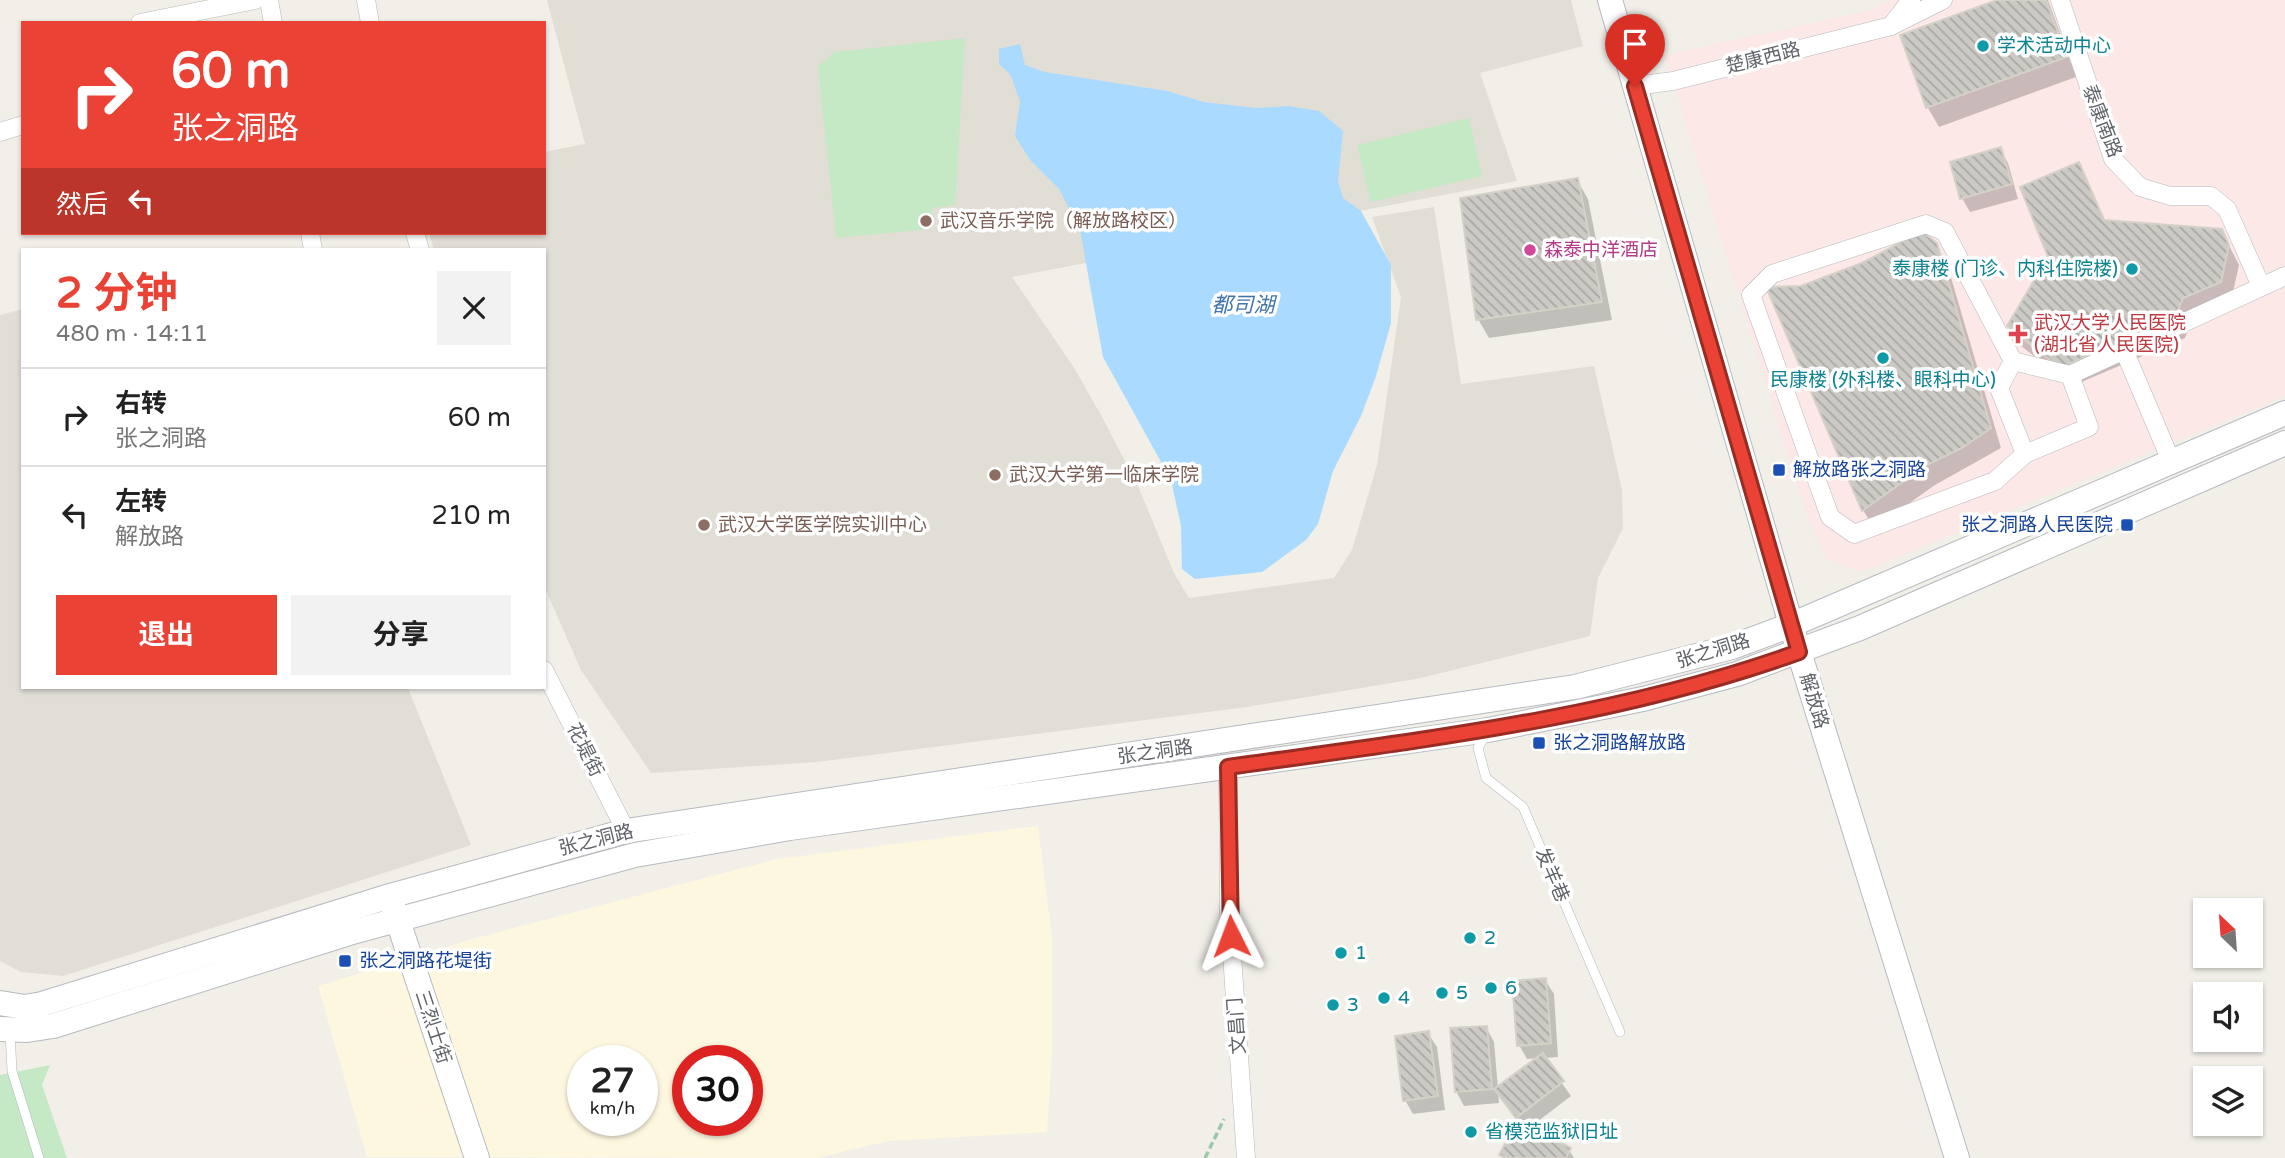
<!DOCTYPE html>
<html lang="zh">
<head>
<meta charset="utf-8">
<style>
	body { margin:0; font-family:"Varela Round","Noto Sans SC",sans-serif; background:#f2f2f2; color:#222; height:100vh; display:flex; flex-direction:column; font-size:26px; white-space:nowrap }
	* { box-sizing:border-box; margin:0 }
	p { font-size:23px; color:#767676 }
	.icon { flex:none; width:38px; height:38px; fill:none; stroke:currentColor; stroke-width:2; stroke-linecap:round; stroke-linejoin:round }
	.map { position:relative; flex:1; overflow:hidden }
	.side { position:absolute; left:21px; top:248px; width:525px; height:441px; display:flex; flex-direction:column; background:#fff; border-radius:0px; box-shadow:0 2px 5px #0004 }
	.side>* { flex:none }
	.hud { position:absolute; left:21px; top:21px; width:525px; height:214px; border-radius:0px; box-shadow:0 2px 5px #0004; background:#ea4335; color:#fff; overflow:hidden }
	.needle { width:46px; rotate:335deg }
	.fabs { position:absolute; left:2193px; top:898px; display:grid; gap:14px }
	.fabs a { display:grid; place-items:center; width:70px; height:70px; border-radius:0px; background:#fff; box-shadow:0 2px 5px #0004; font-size:35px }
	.speed { position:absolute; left:567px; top:1045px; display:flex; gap:14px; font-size:35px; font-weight:700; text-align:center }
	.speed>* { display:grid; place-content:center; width:91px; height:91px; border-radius:50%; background:#fff; box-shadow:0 2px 5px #0004; line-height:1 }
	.speed small { font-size:18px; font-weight:400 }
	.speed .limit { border:10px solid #d22; background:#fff; color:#111 }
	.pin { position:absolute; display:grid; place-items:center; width:60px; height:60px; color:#fff; margin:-72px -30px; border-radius:50% 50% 50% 0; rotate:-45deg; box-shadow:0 0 7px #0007 }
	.pin .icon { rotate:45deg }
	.me { position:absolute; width:77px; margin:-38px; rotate:357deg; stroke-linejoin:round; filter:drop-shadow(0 0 5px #0008) }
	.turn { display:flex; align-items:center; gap:24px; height:147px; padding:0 35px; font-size:32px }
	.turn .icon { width:91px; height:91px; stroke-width:2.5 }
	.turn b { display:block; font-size:49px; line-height:60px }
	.then { display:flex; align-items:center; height:66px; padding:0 35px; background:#0003; gap:14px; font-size:26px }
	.round { display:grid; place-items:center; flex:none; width:74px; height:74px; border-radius:0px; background:#f2f2f2 }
	.head { display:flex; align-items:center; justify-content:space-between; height:119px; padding:0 35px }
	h1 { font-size:42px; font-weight:700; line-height:52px; color:#ea4335 }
	.primary-button { display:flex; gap:14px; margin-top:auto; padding:14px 35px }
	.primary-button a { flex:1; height:80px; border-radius:0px; background:#ea4335; color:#fff; font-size:28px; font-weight:700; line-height:80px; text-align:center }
	.primary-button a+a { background:#f2f2f2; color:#222 }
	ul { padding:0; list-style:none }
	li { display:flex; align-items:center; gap:21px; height:98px; padding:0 35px; border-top:2px solid #e0e0e0 }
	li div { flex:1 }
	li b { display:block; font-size:26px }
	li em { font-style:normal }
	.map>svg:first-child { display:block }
</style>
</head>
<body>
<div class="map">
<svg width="2285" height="1158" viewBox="0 0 2285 1158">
	<defs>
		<pattern id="building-back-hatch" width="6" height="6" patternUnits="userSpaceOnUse" patternTransform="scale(1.75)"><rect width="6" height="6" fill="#cccac5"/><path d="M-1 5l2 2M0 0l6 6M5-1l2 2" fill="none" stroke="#a9a8a4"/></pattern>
	</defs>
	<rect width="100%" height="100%" fill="#f1efe8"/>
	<!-- commercial -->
	<path fill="#fef7e0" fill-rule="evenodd" d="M1038,826L1052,938V1053L1047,1132L889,1141L816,1158L367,1157L318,986L476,938L777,859ZM583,1060H642V1120H583ZM688,1060H747V1120H688Z"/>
	<!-- education -->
	<g fill="#e1ded6">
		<path d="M547,0H1571L1583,46L1480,73L1517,181L1012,277L1073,366L1101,415L1138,486L1174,573L1189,598L1334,578L1352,550L1377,465L1401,297L1372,217L1434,207L1461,384L1594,366L1622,490L1623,528L1598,578L1590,636L1421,678L1247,707L817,762L651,773L581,670L544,586V250H434L429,233H544V152L585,144Z"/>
		<path d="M23,309V688H408L471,845L63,976L21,972L0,961V315Z"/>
	</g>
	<!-- medical -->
	<path fill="#fce8e6" d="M1892,0H2285V396L1862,572L1828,560L1806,514L1665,55L1867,11Z"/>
	<!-- park -->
	<g fill="#c5e8c5">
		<path d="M965,38L955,205L933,208L930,229L836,238L818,66L835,52Z"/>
		<path d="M1469,118L1482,176L1371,202L1357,145Z"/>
		<path d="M50,1065L42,1085L67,1158H0V1075Z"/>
	</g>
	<!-- water -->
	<path fill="#aadaff" d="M1020,44L1025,65L1045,72L1167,91L1204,102L1256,108L1288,106L1319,111L1343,131L1338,181L1343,198L1361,211L1391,265V323L1376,376L1361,416L1333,471L1318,524L1306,540L1262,572L1195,579L1182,569L1181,526L1171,480L1103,357L1080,230L1059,189L1030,160L1015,136L1020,101L1010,74L999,64V49Z"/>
	<!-- shadow -->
	<g fill="#0003">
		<path d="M2002,0H2048L2076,77L1939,127L1928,108L1902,36Z"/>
		<path d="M2000,149L2008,163L2018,199L1970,212L1962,198Z"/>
		<path d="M2078,165L2106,222L2221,230L2239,265L2231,301L2194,317L2185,338L2072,386L2020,345L2009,326L2050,257Z"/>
		<path d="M1577,180L1588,199L1612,320L1489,338L1478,319Z"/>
		<path d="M1935,244L1947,264L2001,448L1935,485L1874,528L1863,510L1801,288Z"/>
		<path d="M1545,980L1554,994L1558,1057L1544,1058L1571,1096L1529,1128L1569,1150L1574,1158H1503L1501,1155L1519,1122L1498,1092L1499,1103L1464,1106L1456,1091L1486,1027L1494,1042L1498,1089L1538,1058L1527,1059L1519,1045Z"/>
		<path d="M1428,1033L1437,1047L1445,1110L1413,1114L1405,1100Z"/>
	</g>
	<!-- building -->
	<g fill="url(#building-back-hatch)" stroke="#d6d1c6" stroke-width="2">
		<path d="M1997,0H2046L2067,57L1926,108L1900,35Z"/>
		<path d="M2001,147L2012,184L1960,199L1950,162Z"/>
		<path d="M2079,162L2104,220L2222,229L2229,245L2221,282L2183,298L2174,319L2060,368L2007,326L2048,257L2020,187Z"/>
		<path d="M1578,178L1602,302L1476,320L1460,198Z"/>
		<path d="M1924,233L1937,243L1991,428L1962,448L1925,466L1862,511L1766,287L1801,286L1862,263L1916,234Z"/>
		<path d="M1546,978L1551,1043L1517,1046L1512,981Z"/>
		<path d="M1487,1026L1492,1089L1455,1092L1450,1028Z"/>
		<path d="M1429,1031L1438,1096L1403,1101L1395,1036Z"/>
		<path d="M1543,1053L1564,1081L1516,1118L1494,1089Z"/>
		<path d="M1518,1120L1571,1148L1566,1158H1506L1499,1155Z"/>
	</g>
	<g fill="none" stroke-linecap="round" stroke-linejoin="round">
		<!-- lane casing -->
		<g stroke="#b5b8bc" stroke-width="10">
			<g id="lane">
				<path d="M1485,735L1478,748L1486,778L1523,807L1620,1032"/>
				<path d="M10,1032L12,1071L39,1158"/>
			</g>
		</g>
		<!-- street casing -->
		<g stroke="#b5b8bc" stroke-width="19">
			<g id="street">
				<path d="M269,0L273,23"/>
				<path d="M366,0L370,23"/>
				<path d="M1911,0L1891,26L1943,0"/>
				<path d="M2060,0L2113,159L2140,187L2170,196H2211L2227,209L2261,286"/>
				<path d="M140,23L255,0"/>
				<path d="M1635,86L1673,81L1891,26"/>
				<path d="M0,132L23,125"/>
				<path d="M310,233L313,250"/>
				<path d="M415,233L420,250"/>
				<path d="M2124,350L2171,461"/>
				<path d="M2013,361L1945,232L1926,224L1772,274L1751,295L1830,517L1854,534L1995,481L2025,454"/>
				<path d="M2070,375L2089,427L2025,454L1999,388L2013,361L2070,375L2285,276"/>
				<path d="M544,670L626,831"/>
				<path d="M1228,767L1229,911L1246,1158"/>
			</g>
		</g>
		<!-- secondary casing -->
		<g stroke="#b6babf" stroke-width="26">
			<g id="secondary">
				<path d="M1610,0L1799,652L1957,1158"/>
				<path d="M392,903L477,1158"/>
				<path d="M0,1003L25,1007L42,1004L390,896L626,831L1575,687L1732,647L1791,625L2285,413"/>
				<path d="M0,1029L27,1030L53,1026L349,933L635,855L790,828L1488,730L1643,699L1737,674L1860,628L2285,443"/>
			</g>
		</g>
		<!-- path -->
		<path stroke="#9cc7a9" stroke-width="3.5" stroke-dasharray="7 3.5" stroke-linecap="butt" d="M1205,1158L1224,1119"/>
		<!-- lane -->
		<use href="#lane" stroke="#fff" stroke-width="9"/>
		<!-- street -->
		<use href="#street" stroke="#fff" stroke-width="18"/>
		<!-- secondary -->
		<use href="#secondary" stroke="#fff" stroke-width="24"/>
	</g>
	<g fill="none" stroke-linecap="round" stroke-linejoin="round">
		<!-- route casing -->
		<g stroke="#982c22" stroke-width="18">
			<path id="route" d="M1231,936L1228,767C1421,740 1615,718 1799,652L1635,86"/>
		</g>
		<!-- route -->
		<use href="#route" stroke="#ea4335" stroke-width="12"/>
	</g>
	<!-- markers -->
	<g fill="#0f9aa8" stroke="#fff" stroke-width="2.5">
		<circle cx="1983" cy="46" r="7"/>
		<circle cx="2132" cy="269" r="7"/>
		<circle cx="1883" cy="358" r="7"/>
		<circle cx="1470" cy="938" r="7"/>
		<circle cx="1341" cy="953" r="7"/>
		<circle cx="1491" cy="988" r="7"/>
		<circle cx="1442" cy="993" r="7"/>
		<circle cx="1384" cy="998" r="7"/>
		<circle cx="1333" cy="1005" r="7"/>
		<circle cx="1471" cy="1132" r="7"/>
	</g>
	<g fill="#8d6e63" stroke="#fff" stroke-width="2.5">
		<circle cx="926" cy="221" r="7"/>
		<circle cx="995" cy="475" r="7"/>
		<circle cx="704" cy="525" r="7"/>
	</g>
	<circle fill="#d1479c" stroke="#fff" stroke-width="2.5" cx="1530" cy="250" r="7"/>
	<path fill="#e0444e" stroke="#fff" stroke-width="2.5" d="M2014.5 323.5h7v7h7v7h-7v7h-7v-7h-7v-7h7z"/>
	<g fill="#1a4fb4" stroke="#fff" stroke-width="2.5">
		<rect x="1772" y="463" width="14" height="14" rx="3.5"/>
		<rect x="2120" y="518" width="14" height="14" rx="3.5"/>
		<rect x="1532" y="736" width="14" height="14" rx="3.5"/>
		<rect x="338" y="954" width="14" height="14" rx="3.5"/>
	</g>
	<g text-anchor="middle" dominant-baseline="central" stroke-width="7" stroke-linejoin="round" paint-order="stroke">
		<!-- culture labels -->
		<g font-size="19" fill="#0d838f" stroke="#fff" text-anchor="start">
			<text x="1997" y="46">学术活动中心</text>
			<text x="2118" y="269" text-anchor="end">泰康楼 (门诊、内科住院楼)</text>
			<text x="1883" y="380" text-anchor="middle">民康楼 (外科楼、眼科中心)</text>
			<text x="1484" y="938">2</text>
			<text x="1355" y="953">1</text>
			<text x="1505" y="988">6</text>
			<text x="1456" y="993">5</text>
			<text x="1398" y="998">4</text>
			<text x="1347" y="1005">3</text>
			<text x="1485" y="1132">省模范监狱旧址</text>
		</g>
		<!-- street labels -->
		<g font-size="19" fill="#5f6368" stroke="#fff">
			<text transform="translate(1763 58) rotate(-14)">楚康西路</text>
			<text transform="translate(2102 121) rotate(69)">泰康南路</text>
			<text transform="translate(1713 651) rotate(-17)">张之洞路</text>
			<text transform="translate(1814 701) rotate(73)">解放路</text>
			<text transform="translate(585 750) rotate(63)">花堤街</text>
			<text transform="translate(1155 752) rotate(-8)">张之洞路</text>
			<text transform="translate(596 840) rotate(-14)">张之洞路</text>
			<text transform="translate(1552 875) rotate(67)">发羊巷</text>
			<text transform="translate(1237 1026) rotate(-94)">文昌门</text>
			<text transform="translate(433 1027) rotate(72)">三烈士街</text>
		</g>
		<!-- education labels -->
		<g font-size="19" fill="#785e54" stroke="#fff" text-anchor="start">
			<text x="940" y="221">武汉音乐学院（解放路校区）</text>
			<text x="1009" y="475">武汉大学第一临床学院</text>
			<text x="718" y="525">武汉大学医学院实训中心</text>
		</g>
		<!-- hotel labels -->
		<g font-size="19" fill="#b23c85" stroke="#fff" text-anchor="start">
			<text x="1544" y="250">森泰中洋酒店</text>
		</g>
		<!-- health labels -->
		<g font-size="19" fill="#be3a42" stroke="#fff" text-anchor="start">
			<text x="2034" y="323">武汉大学人民医院<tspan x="2034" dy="22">(湖北省人民医院)</tspan></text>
		</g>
		<!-- transit labels -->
		<g font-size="19" fill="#164399" stroke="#fff" text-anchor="start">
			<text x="1793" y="470">解放路张之洞路</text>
			<text x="2113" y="525" text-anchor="end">张之洞路人民医院</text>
			<text x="1553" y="743">张之洞路解放路</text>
			<text x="359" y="961">张之洞路花堤街</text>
		</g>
		<!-- water labels -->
		<g font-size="21" font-style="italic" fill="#4174aa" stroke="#fff">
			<text x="1243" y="305">都司湖</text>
		</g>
	</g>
</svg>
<div class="fabs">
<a><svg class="needle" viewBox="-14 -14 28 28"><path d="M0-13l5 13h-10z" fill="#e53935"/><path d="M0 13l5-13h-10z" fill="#767676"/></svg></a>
<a><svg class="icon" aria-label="sound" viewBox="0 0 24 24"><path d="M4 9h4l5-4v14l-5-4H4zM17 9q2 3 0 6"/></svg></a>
<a><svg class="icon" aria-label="layers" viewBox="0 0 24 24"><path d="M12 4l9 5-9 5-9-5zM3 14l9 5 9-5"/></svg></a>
</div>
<div class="speed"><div>27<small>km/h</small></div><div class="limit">30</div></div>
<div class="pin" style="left:1635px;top:86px;background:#d93025"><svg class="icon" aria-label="arrive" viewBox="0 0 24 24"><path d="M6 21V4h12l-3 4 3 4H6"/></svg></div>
<svg class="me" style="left:1231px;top:936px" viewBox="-20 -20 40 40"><path d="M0-17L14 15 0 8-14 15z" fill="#ea4335" stroke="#fff" stroke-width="4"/></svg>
<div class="hud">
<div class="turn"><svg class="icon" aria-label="right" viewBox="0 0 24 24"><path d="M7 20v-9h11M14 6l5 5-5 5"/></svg><div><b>60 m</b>张之洞路</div></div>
<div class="then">然后<svg class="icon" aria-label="left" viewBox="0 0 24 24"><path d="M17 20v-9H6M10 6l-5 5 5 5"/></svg></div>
</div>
<section class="side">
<div class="head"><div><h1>2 分钟</h1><p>480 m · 14:11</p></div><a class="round"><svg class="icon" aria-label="close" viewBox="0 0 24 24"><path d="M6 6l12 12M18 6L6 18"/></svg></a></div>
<ul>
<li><svg class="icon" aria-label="right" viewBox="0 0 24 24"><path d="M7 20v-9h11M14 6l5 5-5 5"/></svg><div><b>右转</b><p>张之洞路</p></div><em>60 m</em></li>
<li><svg class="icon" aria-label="left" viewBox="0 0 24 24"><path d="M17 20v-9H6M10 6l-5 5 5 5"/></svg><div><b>左转</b><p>解放路</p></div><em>210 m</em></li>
</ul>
<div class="primary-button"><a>退出</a><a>分享</a></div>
</section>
</div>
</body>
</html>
